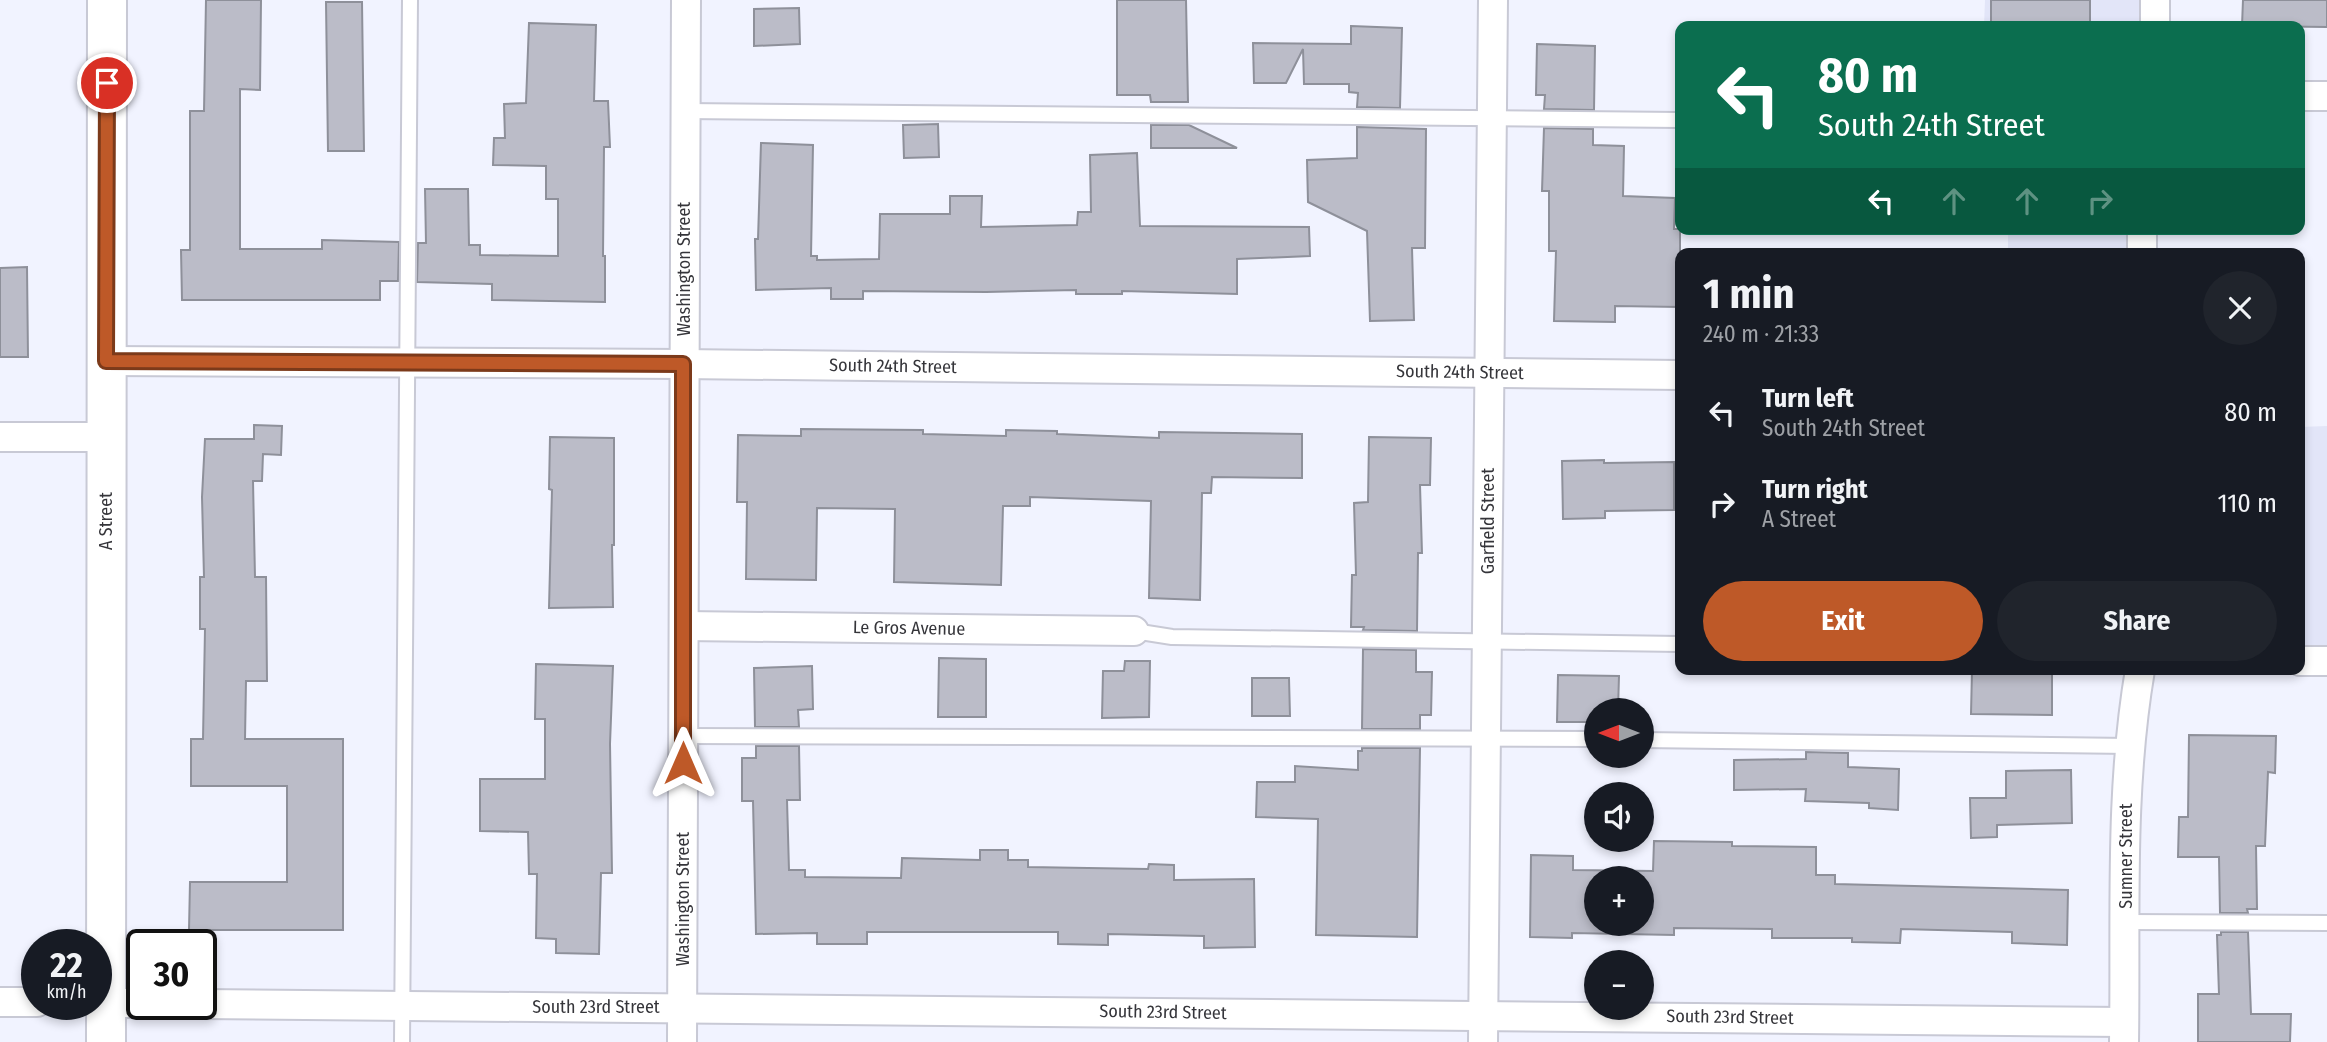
<!DOCTYPE html>
<html lang="en">
<head>
<meta charset="utf-8">
<style>
	body { margin:0; font-family:"Fira Sans Condensed",sans-serif; background:#20242c; color:#f1f3f6; height:100vh; display:flex; flex-direction:column; font-size:26px; white-space:nowrap }
	* { box-sizing:border-box; margin:0 }
	p { font-size:23px; color:#9ea1a6 }
	.icon { flex:none; width:38px; height:38px; fill:none; stroke:currentColor; stroke-width:2; stroke-linecap:round; stroke-linejoin:round }
	.map { position:relative; flex:1; overflow:hidden }
	.side { position:absolute; left:1675px; top:248px; width:630px; height:427px; display:flex; flex-direction:column; background:#171b24; border-radius:14px; box-shadow:0 4px 10px #0003 }
	.side>* { flex:none }
	.hud { position:absolute; left:1675px; top:21px; width:630px; height:214px; border-radius:14px; box-shadow:0 4px 10px #0003; background:#0b6e4f; color:#fff; overflow:hidden }
	.needle { width:46px; rotate:270deg }
	.tools { position:absolute; left:1584px; top:698px; display:grid; gap:14px }
	.tools a { display:grid; place-items:center; width:70px; height:70px; border-radius:50%; background:#171b24; box-shadow:0 4px 10px #0003; font-size:35px }
	.speed { position:absolute; left:21px; top:929px; display:flex; gap:14px; font-size:35px; font-weight:700; text-align:center }
	.speed>* { display:grid; place-content:center; width:91px; height:91px; border-radius:50%; background:#171b24; box-shadow:0 4px 10px #0003; line-height:1 }
	.speed small { font-size:18px; font-weight:400 }
	.speed .limit { border:4px solid #111; border-radius:10px; background:#fff; color:#111 }
	.pin { position:absolute; display:grid; place-items:center; width:60px; height:60px; color:#fff; margin:-30px; border:4px solid #fff; border-radius:50%; box-shadow:0 2px 7px #0007 }
	.me { position:absolute; width:77px; margin:-38px; rotate:0deg; stroke-linejoin:round; filter:drop-shadow(0 0 5px #0008) }
	.turn { display:flex; align-items:center; gap:24px; height:147px; padding:0 28px; font-size:32px }
	.turn .icon { width:91px; height:91px; stroke-width:2.5 }
	.turn b { display:block; font-size:49px; line-height:60px }
	.lanes { display:flex; align-items:center; height:66px; padding:0 28px; background:#0003; justify-content:center; gap:35px; direction:ltr }
	.lanes .off { opacity:.35 }
	.round { display:grid; place-items:center; flex:none; width:74px; height:74px; border-radius:37px; background:#20242c }
	.head { display:flex; align-items:center; justify-content:space-between; height:119px; padding:0 28px }
	h1 { font-size:42px; font-weight:700; line-height:52px }
	.cta { display:flex; gap:14px; margin-top:auto; padding:14px 28px }
	.cta a { flex:1; height:80px; border-radius:42px; background:#be5928; color:#fff; font-size:28px; font-weight:700; line-height:80px; text-align:center }
	.cta a+a { background:#20242c; color:#f1f3f6 }
	ul { padding:0; list-style:none }
	li { display:flex; align-items:center; gap:21px; height:91px; padding:0 28px }
	li div { flex:1 }
	li b { display:block; font-size:26px }
	li em { font-style:normal }
	.map>svg:first-child { display:block }
</style>
</head>
<body>
<div class="map">
<svg width="2327" height="1042" viewBox="0 0 2327 1042">
	<rect width="100%" height="100%" fill="#f1f3ff"/>
	<!-- built -->
	<g fill="#e2e5f8">
		<path d="M1985,0H2155V26H1984Z"/>
		<rect x="2008" y="229" width="134" height="25"/>
		<path d="M2327,426V661H2300V427Z"/>
	</g>
	<!-- building -->
	<g fill="#bbbcc8" stroke="#8e909a" stroke-width="2" fill-rule="evenodd">
		<path d="M206,0H261L260,90L240,89V249H322V240L399,242L398,281H380V300H182L181,250H190V111H204Z"/>
		<path d="M1117,0H1186L1188,102H1151L1150,95H1117Z"/>
		<rect x="1991" y="0" width="99" height="26"/>
		<path d="M2243,0H2327V27L2242,26Z"/>
		<path d="M326,2H362L364,151H328Z"/>
		<path d="M799,8L800,44L754,46V9Z"/>
		<path d="M529,23L596,25L594,101H608L610,147H604L603,256H605V302L492,300V284L417,282L418,243H426L425,189H468L469,245H480V255L558,256V199H546V166L493,165L494,138H505L504,104L526,103Z"/>
		<path d="M1351,26L1402,28L1400,108L1357,107L1358,93L1349,92V84H1304L1303,49L1286,83H1254L1253,43L1351,44Z"/>
		<path d="M1537,44L1595,46L1594,110L1544,109L1545,95H1536Z"/>
		<path d="M938,124L939,157L904,158L903,125Z"/>
		<path d="M1151,125H1189L1237,148H1151Z"/>
		<path d="M1357,127L1426,129L1425,248H1412L1414,320L1370,321L1367,231L1308,202L1307,160L1357,158Z"/>
		<path d="M1544,128L1593,129V145L1624,146L1623,196L1675,198L1674,229H1680V307L1615,306V322L1554,321L1556,251H1549V191H1542Z"/>
		<path d="M761,143L813,145L811,256H817V260L879,259L880,214H950V196H982L981,227L1077,225L1078,212H1091L1090,155L1137,153L1140,226L1309,227L1310,256L1237,259V294L1122,291V294H1076V290L986,292L863,291V299H831V288L756,290L755,239H758Z"/>
		<path d="M27,267L28,357H0V268Z"/>
		<path d="M254,425L282,426L281,455L263,454L262,481H253L255,577H266L267,681H246L245,739H343V930H189L190,882H287V786H191V739H203L205,629H200V577H204L202,497L205,439H254Z"/>
		<path d="M801,429L923,430V434L1006,436V430L1057,431V434L1159,438V432L1302,434V478L1212,477L1211,493H1202L1200,600L1149,598L1151,501L1030,497V506H1003L1001,585L894,582L895,509L817,508L816,580L746,579L747,502H737L738,435L801,436Z"/>
		<path d="M550,437L614,438V545H612L613,607L549,608L552,490L549,489Z"/>
		<path d="M1369,437L1431,438L1430,485H1420L1422,553H1418L1417,631L1363,630L1364,627H1351L1352,575H1356L1354,503L1368,502Z"/>
		<path d="M1604,460V463L1674,462V510L1605,511V518L1563,519L1562,461Z"/>
		<path d="M1363,649L1416,650V672H1432L1431,715H1420V729H1362Z"/>
		<path d="M939,658L986,659V717H938Z"/>
		<path d="M1125,661H1150L1149,717L1102,718L1103,671H1124Z"/>
		<path d="M536,664L613,666L610,744L612,873H601L599,954L556,953V939L536,938L537,874H529L528,832L480,831V779H545V719H535Z"/>
		<path d="M812,666L813,709L798,710L799,727H755L754,668Z"/>
		<path d="M1972,671L2052,672V715L1971,714Z"/>
		<path d="M1558,675L1619,676L1618,710H1596V722H1557Z"/>
		<path d="M1252,678H1289L1290,716H1252Z"/>
		<path d="M2189,735L2276,736L2275,773L2268,772L2265,846H2256L2257,909H2247L2248,913H2220L2219,857H2178L2179,817H2188Z"/>
		<path d="M756,746H799L800,800H787L789,870H805V877L901,878L902,858L980,860V850H1008V860H1028V867L1148,869L1149,864L1174,865V880L1254,879L1255,947L1204,948V936L1108,934V945L1058,944V932H867V944H817V933L756,934L753,801H742V758H756Z"/>
		<path d="M1362,748H1420L1417,937L1316,935L1318,819L1256,817L1257,782H1295V766L1358,770V751H1362Z"/>
		<path d="M1806,752L1848,753V767L1899,769L1898,810L1869,808V803L1805,801L1806,789L1734,790V760L1806,759Z"/>
		<path d="M2071,770L2072,823L1997,825V837L1971,838L1970,798H2006V771Z"/>
		<path d="M1654,841L1732,842V846L1816,847V875H1835V884L2068,890L2067,945L2012,943V932L1901,929L1900,943L1852,942V938H1772V929L1674,928V935L1572,933V938L1530,937L1531,855L1573,856V870L1653,871ZM1596,878H1642V924H1596Z"/>
		<path d="M2221,932H2248L2251,1014H2291L2290,1042H2198V994H2219L2217,935H2221Z"/>
	</g>
	<g fill="none" stroke-linecap="round" stroke-linejoin="round">
		<!-- lane casing -->
		<g stroke="#c8c9d5" stroke-width="18">
			<g id="lane">
				<path d="M685,111L1680,120"/>
				<path d="M1134,631L1172,637L1680,644"/>
				<path d="M683,736L1596,739"/>
				<path d="M1642,740L2129,746"/>
				<path d="M2126,922L2327,923"/>
				<path d="M402,1042L410,0"/>
			</g>
		</g>
		<!-- street casing -->
		<g stroke="#c8c9d5" stroke-width="32">
			<g id="street">
				<path d="M2155,26V0"/>
				<path d="M2300,96H2327"/>
				<path d="M2142,229V254"/>
				<path d="M106,361L683,364L1680,375"/>
				<path d="M0,437H106"/>
				<path d="M684,626L1134,631"/>
				<path d="M2300,661H2327"/>
				<path d="M0,1002H37"/>
				<path d="M96,1003H142"/>
				<path d="M201,1004L2124,1022"/>
				<path d="M682,1042L686,0"/>
				<path d="M1483,1042L1493,0"/>
				<path d="M2124,1042C2126,918 2119,793 2140,670"/>
			</g>
		</g>
		<!-- secondary casing -->
		<g stroke="#c8c9d5" stroke-width="42">
			<path id="secondary" d="M106,1042L107,0"/>
		</g>
		<!-- lane -->
		<use href="#lane" stroke="#fff" stroke-width="14"/>
		<!-- street -->
		<use href="#street" stroke="#fff" stroke-width="28"/>
		<!-- secondary -->
		<use href="#secondary" stroke="#fff" stroke-width="38"/>
	</g>
	<g fill="none" stroke-linecap="round" stroke-linejoin="round">
		<!-- route casing -->
		<g stroke="#7c3a1a" stroke-width="18">
			<path id="route" d="M107,83L106,361L683,364V763"/>
		</g>
		<!-- route -->
		<use href="#route" stroke="#be5928" stroke-width="12"/>
	</g>
	<g text-anchor="middle" dominant-baseline="central" stroke-width="5" stroke-linejoin="round" paint-order="stroke">
		<!-- street labels -->
		<g font-size="18" fill="#35353a" stroke="#fff">
			<text transform="translate(684 269) rotate(-90)">Washington Street</text>
			<text transform="translate(893 366) rotate(1)">South 24th Street</text>
			<text transform="translate(1460 372) rotate(1)">South 24th Street</text>
			<text transform="translate(106 521) rotate(-90)">A Street</text>
			<text transform="translate(1488 521) rotate(-90)">Garfield Street</text>
			<text transform="translate(909 628) rotate(1)">Le Gros Avenue</text>
			<text transform="translate(2126 856) rotate(-90)">Sumner Street</text>
			<text transform="translate(683 899) rotate(-90)">Washington Street</text>
			<text x="596" y="1007">South 23rd Street</text>
			<text transform="translate(1163 1012) rotate(1)">South 23rd Street</text>
			<text transform="translate(1730 1017) rotate(1)">South 23rd Street</text>
		</g>
	</g>
</svg>
<div class="tools">
<a><svg class="needle" viewBox="-14 -14 28 28"><path d="M0-13l5 13h-10z" fill="#e53935"/><path d="M0 13l5-13h-10z" fill="#9ea1a6"/></svg></a>
<a><svg class="icon" aria-label="sound" viewBox="0 0 24 24"><path d="M4 9h4l5-4v14l-5-4H4zM17 9q2 3 0 6"/></svg></a>
<a>+</a>
<a>−</a>
</div>
<div class="speed"><div>22<small>km/h</small></div><div class="limit">30</div></div>
<div class="pin" style="left:107px;top:83px;background:#d93025"><svg class="icon" aria-label="arrive" viewBox="0 0 24 24"><path d="M6 21V4h12l-3 4 3 4H6"/></svg></div>
<svg class="me" style="left:683px;top:763px" viewBox="-20 -20 40 40"><path d="M0-17L14 15 0 8-14 15z" fill="#be5928" stroke="#fff" stroke-width="4"/></svg>
<div class="hud">
<div class="turn"><svg class="icon" aria-label="left" viewBox="0 0 24 24"><path d="M17 20v-9H6M10 6l-5 5 5 5"/></svg><div><b>80 m</b>South 24th Street</div></div>
<div class="lanes"><svg class="icon" aria-label="left" viewBox="0 0 24 24"><path d="M17 20v-9H6M10 6l-5 5 5 5"/></svg><svg class="icon off" aria-label="ahead" viewBox="0 0 24 24"><path d="M12 20V5M6 11l6-6 6 6"/></svg><svg class="icon off" aria-label="ahead" viewBox="0 0 24 24"><path d="M12 20V5M6 11l6-6 6 6"/></svg><svg class="icon off" aria-label="right" viewBox="0 0 24 24"><path d="M7 20v-9h11M14 6l5 5-5 5"/></svg></div>
</div>
<section class="side">
<div class="head"><div><h1>1 min</h1><p>240 m · 21:33</p></div><a class="round"><svg class="icon" aria-label="close" viewBox="0 0 24 24"><path d="M6 6l12 12M18 6L6 18"/></svg></a></div>
<ul>
<li><svg class="icon" aria-label="left" viewBox="0 0 24 24"><path d="M17 20v-9H6M10 6l-5 5 5 5"/></svg><div><b>Turn left</b><p>South 24th Street</p></div><em>80 m</em></li>
<li><svg class="icon" aria-label="right" viewBox="0 0 24 24"><path d="M7 20v-9h11M14 6l5 5-5 5"/></svg><div><b>Turn right</b><p>A Street</p></div><em>110 m</em></li>
</ul>
<div class="cta"><a>Exit</a><a>Share</a></div>
</section>
</div>
</body>
</html>
